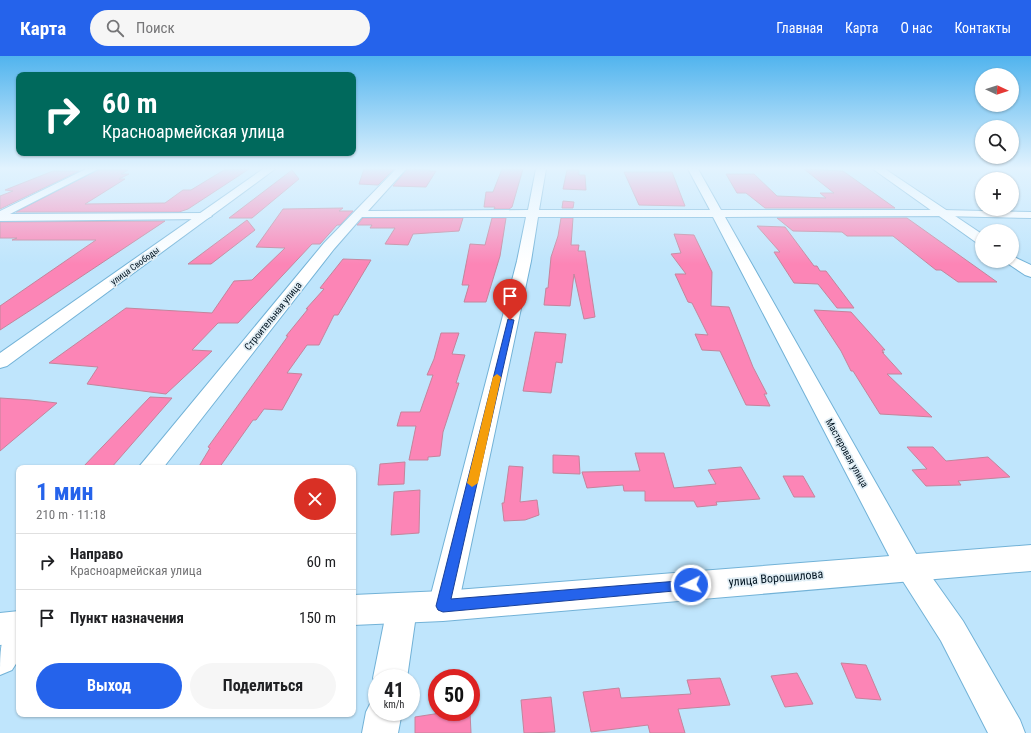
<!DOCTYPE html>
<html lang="ru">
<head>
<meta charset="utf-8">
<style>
	body { margin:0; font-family:"Roboto Condensed",sans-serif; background:#f6f6f6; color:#202124; height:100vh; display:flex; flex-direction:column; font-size:15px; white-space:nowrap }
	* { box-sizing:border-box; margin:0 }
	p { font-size:13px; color:#757577 }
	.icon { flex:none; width:22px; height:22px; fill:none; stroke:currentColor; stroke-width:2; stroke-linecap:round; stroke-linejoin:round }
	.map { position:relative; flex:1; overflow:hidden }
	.side { position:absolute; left:16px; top:409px; width:340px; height:252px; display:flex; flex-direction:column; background:#fff; border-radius:8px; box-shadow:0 1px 3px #0004 }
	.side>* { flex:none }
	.top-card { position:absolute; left:16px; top:16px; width:340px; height:84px; border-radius:8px; box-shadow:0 1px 3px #0004; background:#00695c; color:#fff; overflow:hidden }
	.needle { width:26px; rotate:94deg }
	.tools { position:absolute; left:975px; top:12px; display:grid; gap:8px }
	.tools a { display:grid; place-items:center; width:44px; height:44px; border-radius:50%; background:#fff; box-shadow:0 1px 3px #0004; font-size:20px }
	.speed { position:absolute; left:368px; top:613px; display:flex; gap:8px; font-size:20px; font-weight:700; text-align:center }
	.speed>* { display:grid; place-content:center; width:52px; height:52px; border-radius:50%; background:#fff; box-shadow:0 1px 3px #0004; line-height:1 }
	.speed small { font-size:10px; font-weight:400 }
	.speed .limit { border:6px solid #d22; background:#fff; color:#111 }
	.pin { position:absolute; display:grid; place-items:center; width:34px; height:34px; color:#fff; margin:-41px -17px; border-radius:50% 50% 50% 0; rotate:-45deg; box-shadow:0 0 4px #0007 }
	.pin .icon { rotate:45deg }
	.me { position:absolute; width:44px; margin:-22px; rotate:265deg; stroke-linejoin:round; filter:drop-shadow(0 0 3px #0008) }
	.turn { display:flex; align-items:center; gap:14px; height:84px; padding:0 20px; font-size:18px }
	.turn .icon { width:52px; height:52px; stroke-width:2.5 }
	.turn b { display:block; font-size:28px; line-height:34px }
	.round { display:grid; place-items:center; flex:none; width:42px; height:42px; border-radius:21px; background:#f6f6f6 }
	.summary { display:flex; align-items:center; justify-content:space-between; height:68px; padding:0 20px }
	h1 { font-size:24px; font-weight:700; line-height:30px; color:#2563eb }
	.primary-button { display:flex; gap:8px; margin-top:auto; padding:8px 20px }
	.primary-button a { flex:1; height:46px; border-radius:24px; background:#2563eb; color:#fff; font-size:16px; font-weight:700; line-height:46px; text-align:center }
	.primary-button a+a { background:#f6f6f6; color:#202124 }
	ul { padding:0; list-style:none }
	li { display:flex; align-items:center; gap:12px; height:56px; padding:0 20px; border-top:1px solid #e0e0e0 }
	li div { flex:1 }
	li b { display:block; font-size:15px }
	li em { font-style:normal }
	header { display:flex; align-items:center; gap:24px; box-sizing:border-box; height:56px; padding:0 20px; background:#2563eb; color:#fff }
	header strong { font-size:19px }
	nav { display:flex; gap:22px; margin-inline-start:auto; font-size:14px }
	.search { width:280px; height:36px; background:#f6f6f6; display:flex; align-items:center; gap:10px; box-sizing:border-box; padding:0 14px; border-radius:22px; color:#757577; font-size:15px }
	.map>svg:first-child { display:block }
</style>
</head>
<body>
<header>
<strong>Карта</strong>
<div class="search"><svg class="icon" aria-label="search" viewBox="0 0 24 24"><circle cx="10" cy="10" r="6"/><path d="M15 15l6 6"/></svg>Поиск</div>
<nav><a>Главная</a><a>Карта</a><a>О нас</a><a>Контакты</a></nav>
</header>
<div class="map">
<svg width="1031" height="677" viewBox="0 0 1031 677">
	<rect width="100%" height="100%" fill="#bfe5fc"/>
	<!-- building -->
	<g fill="#fc85b6" stroke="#c4849c">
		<path d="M249,113L188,153L179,156H16L98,114H128L121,118H129L119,123H125L85,148L165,147L183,134H191L224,114Z"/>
		<path d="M364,113H394L378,129L359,128Z"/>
		<path d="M407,113L430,114L429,115H436L426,131L393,130Z"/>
		<path d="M502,113H523L512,151L509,153H494L495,151H484L486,136H493Z"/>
		<path d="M804,113L843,115L895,152H765L746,137H737L726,118H754L777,140L826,142L820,137H834Z"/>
		<path d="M292,114L299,123L252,162H229Z"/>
		<path d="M567,114H579V119H585L586,134L563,133Z"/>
		<path d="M53,115H79L0,153V140L13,135L5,134Z"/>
		<path d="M624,116H672L685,150L639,149Z"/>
		<path d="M563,145L574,146L573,152H562Z"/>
		<path d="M343,152L339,155H353L340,169H337L320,188H312L238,267H218L192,294L212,295L166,338L87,328L98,311L49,307L126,252L212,257L234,225L252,224L285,192L256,191L283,153Z"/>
		<path d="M363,162H463L459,175L413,178L408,189L385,188L395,172H370L372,169H357Z"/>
		<path d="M492,162H506L500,200L486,246H464L469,229H462L470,188L485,189Z"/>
		<path d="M561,162H573L571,189H579L578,195H585L595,261L584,263L574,218L570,250L544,249L546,232H548L551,201L558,180Z"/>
		<path d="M777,162H907L997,226H958L941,214H936L893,180H847L842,176L793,175Z"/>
		<path d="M247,164L255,174L211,208H188Z"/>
		<path d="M165,165L37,250L0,274V250L96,184H12L17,182H0V166Z"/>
		<path d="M757,170L785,171L814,210H817L820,215H826L854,252H837L818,228L794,227L774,196H780Z"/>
		<path d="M674,178L694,179L712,216L711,250L729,251L753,311L767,338H764L770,350L746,349L720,295L702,294L695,278L708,279L692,247L688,246L675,218H686L671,198L681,197Z"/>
		<path d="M343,203L371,204L338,259H334L319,289H307L287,317L302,318L282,354L264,353L256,364H253L219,412H198L210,392L208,391L288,280H286L308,253H306L324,233L320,232Z"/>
		<path d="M814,254L851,256L885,294H882L884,297L882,296L902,318H887L932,361L880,358L853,315H851L841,295Z"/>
		<path d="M535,276L566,278L562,307L556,306L551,337L523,335Z"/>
		<path d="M441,277H459L452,298L465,299L456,327H459L443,376L440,400L428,401V404H409L416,370H397L401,356H420L433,319H427L434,303Z"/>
		<path d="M150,341L172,342L111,412H82Z"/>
		<path d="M0,342L31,344L57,347L0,395Z"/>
		<path d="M907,391H933L946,405L988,401L1010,421L958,425L961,429L926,430L912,414L927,413Z"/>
		<path d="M635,397H664L674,432L716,428L708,414L741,411L760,443L716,446L717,449L697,451L694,445H645V435H624L623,429L587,432L582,416L640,415Z"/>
		<path d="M553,399L579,400L580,418L553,417Z"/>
		<path d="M405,406L404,428L378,429L380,408Z"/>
		<path d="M509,410L523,411L520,446L537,444L539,459L525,464L504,465L502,447H504Z"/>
		<path d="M783,420H803L815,441H794Z"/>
		<path d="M420,434L419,477L391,479L394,436Z"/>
		<path d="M841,607L866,609L881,644L856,642Z"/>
		<path d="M797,617L813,648L785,651L771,620Z"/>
		<path d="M720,622L730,649L678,653L685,677H650L648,669L591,676L583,636L619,632L621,642L691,638L687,624Z"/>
		<path d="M551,641L555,676L524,677L521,644Z"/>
		<path d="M447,656H470L471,677H415V661Z"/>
	</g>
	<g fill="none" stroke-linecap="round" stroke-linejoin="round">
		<!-- street casing -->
		<g stroke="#72b2d7" stroke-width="2">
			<g id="street">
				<path d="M86,113H98L10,158L206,157L212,160L206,163L0,165V155Z"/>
				<path d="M396,113H406L368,155L528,154L536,113H546L539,154H710L688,113H698L721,154H942L1031,156V162L942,160L725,161L919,503L963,565L1020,664L1025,677H988L941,585L899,519L713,161H538L531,205L458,550L454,559L443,563L432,559L428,550L517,205L526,161H362L334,193L163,412H138L324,187Z"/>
				<path d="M402,539L413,543L417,552L407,622H377V631L373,622L387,552L391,543Z"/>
				<path d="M19,562V603L12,614L0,619C0,594 0,572 19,562Z"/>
				<path d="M377,641V656H402L398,677H362L366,656L372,644Z"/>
			</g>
		</g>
		<!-- secondary casing -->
		<g stroke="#72b2d7" stroke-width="2">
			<g id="secondary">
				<path d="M263,113H275L7,310L0,312V297Z"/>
				<path d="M873,113H885L982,178V188L977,187Z"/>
				<path d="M1012,200L1031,209V221L1025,219L1007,207L1005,205H1012Z"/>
				<path d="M1031,489V515L443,565L353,569V539L443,535Z"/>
				<path d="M19,555V587L0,589V557Z"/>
			</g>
		</g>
		<!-- street -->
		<use href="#street" fill="#fff" fill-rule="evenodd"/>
		<!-- secondary -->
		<use href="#secondary" fill="#fff" fill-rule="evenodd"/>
	</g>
	<!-- sky -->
	<linearGradient id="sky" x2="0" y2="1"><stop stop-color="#51b4ee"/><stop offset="0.54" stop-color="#e2f3fe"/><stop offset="1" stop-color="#e2f3fe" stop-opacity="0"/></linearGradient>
	<rect width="1031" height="208" fill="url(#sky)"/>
	<!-- route -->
	<path fill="#2563eb" stroke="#184099" d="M508,263L514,264L451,543L691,524L696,525L698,529L696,533L443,556L438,554L436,550Z"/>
	<!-- slow -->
	<path fill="#f59e0b" d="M497,318L501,321L478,427L472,431L467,427L493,321Z"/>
	<g text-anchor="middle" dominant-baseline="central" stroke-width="3.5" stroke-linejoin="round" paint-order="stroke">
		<!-- far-street labels -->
		<g font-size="9" fill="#001320" stroke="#e1eef5">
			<text transform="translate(135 210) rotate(-36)">улица Свободы</text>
		</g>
		<!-- street labels -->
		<g font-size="10" fill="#001320" stroke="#e1eef5">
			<text transform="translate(273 260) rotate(-51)">Строительная улица</text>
			<text transform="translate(847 397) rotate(61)">Мастеровая улица</text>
		</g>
		<!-- near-street labels -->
		<g font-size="12" fill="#001320" stroke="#e1eef5">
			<text transform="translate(776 522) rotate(-5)">улица Ворошилова</text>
		</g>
	</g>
</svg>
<div class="tools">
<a><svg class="needle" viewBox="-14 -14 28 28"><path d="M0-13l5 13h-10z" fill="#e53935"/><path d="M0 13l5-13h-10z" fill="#757577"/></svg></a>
<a><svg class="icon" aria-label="search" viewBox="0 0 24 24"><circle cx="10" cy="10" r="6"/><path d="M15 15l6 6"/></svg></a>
<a>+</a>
<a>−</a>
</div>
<div class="speed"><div>41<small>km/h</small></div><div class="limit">50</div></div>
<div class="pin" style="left:510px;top:264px;background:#d93025"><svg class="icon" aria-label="arrive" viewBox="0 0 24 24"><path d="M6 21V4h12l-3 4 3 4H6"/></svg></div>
<svg class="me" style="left:691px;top:529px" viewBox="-20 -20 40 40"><circle r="17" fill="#2563eb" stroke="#fff" stroke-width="3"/><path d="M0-11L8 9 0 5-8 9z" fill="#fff"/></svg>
<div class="top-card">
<div class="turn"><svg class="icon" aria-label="right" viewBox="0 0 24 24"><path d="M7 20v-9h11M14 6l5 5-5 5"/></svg><div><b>60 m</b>Красноармейская улица</div></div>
</div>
<section class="side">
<div class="summary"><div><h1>1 мин</h1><p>210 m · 11:18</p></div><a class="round" style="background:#d93025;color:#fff"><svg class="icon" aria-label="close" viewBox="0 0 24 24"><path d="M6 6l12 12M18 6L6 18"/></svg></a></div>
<ul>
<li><svg class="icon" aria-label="right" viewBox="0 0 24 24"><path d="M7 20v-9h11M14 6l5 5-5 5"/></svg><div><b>Направо</b><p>Красноармейская улица</p></div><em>60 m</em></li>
<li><svg class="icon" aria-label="arrive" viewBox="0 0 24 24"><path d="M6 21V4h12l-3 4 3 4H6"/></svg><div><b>Пункт назначения</b></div><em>150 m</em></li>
</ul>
<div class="primary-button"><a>Выход</a><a>Поделиться</a></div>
</section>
</div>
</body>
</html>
